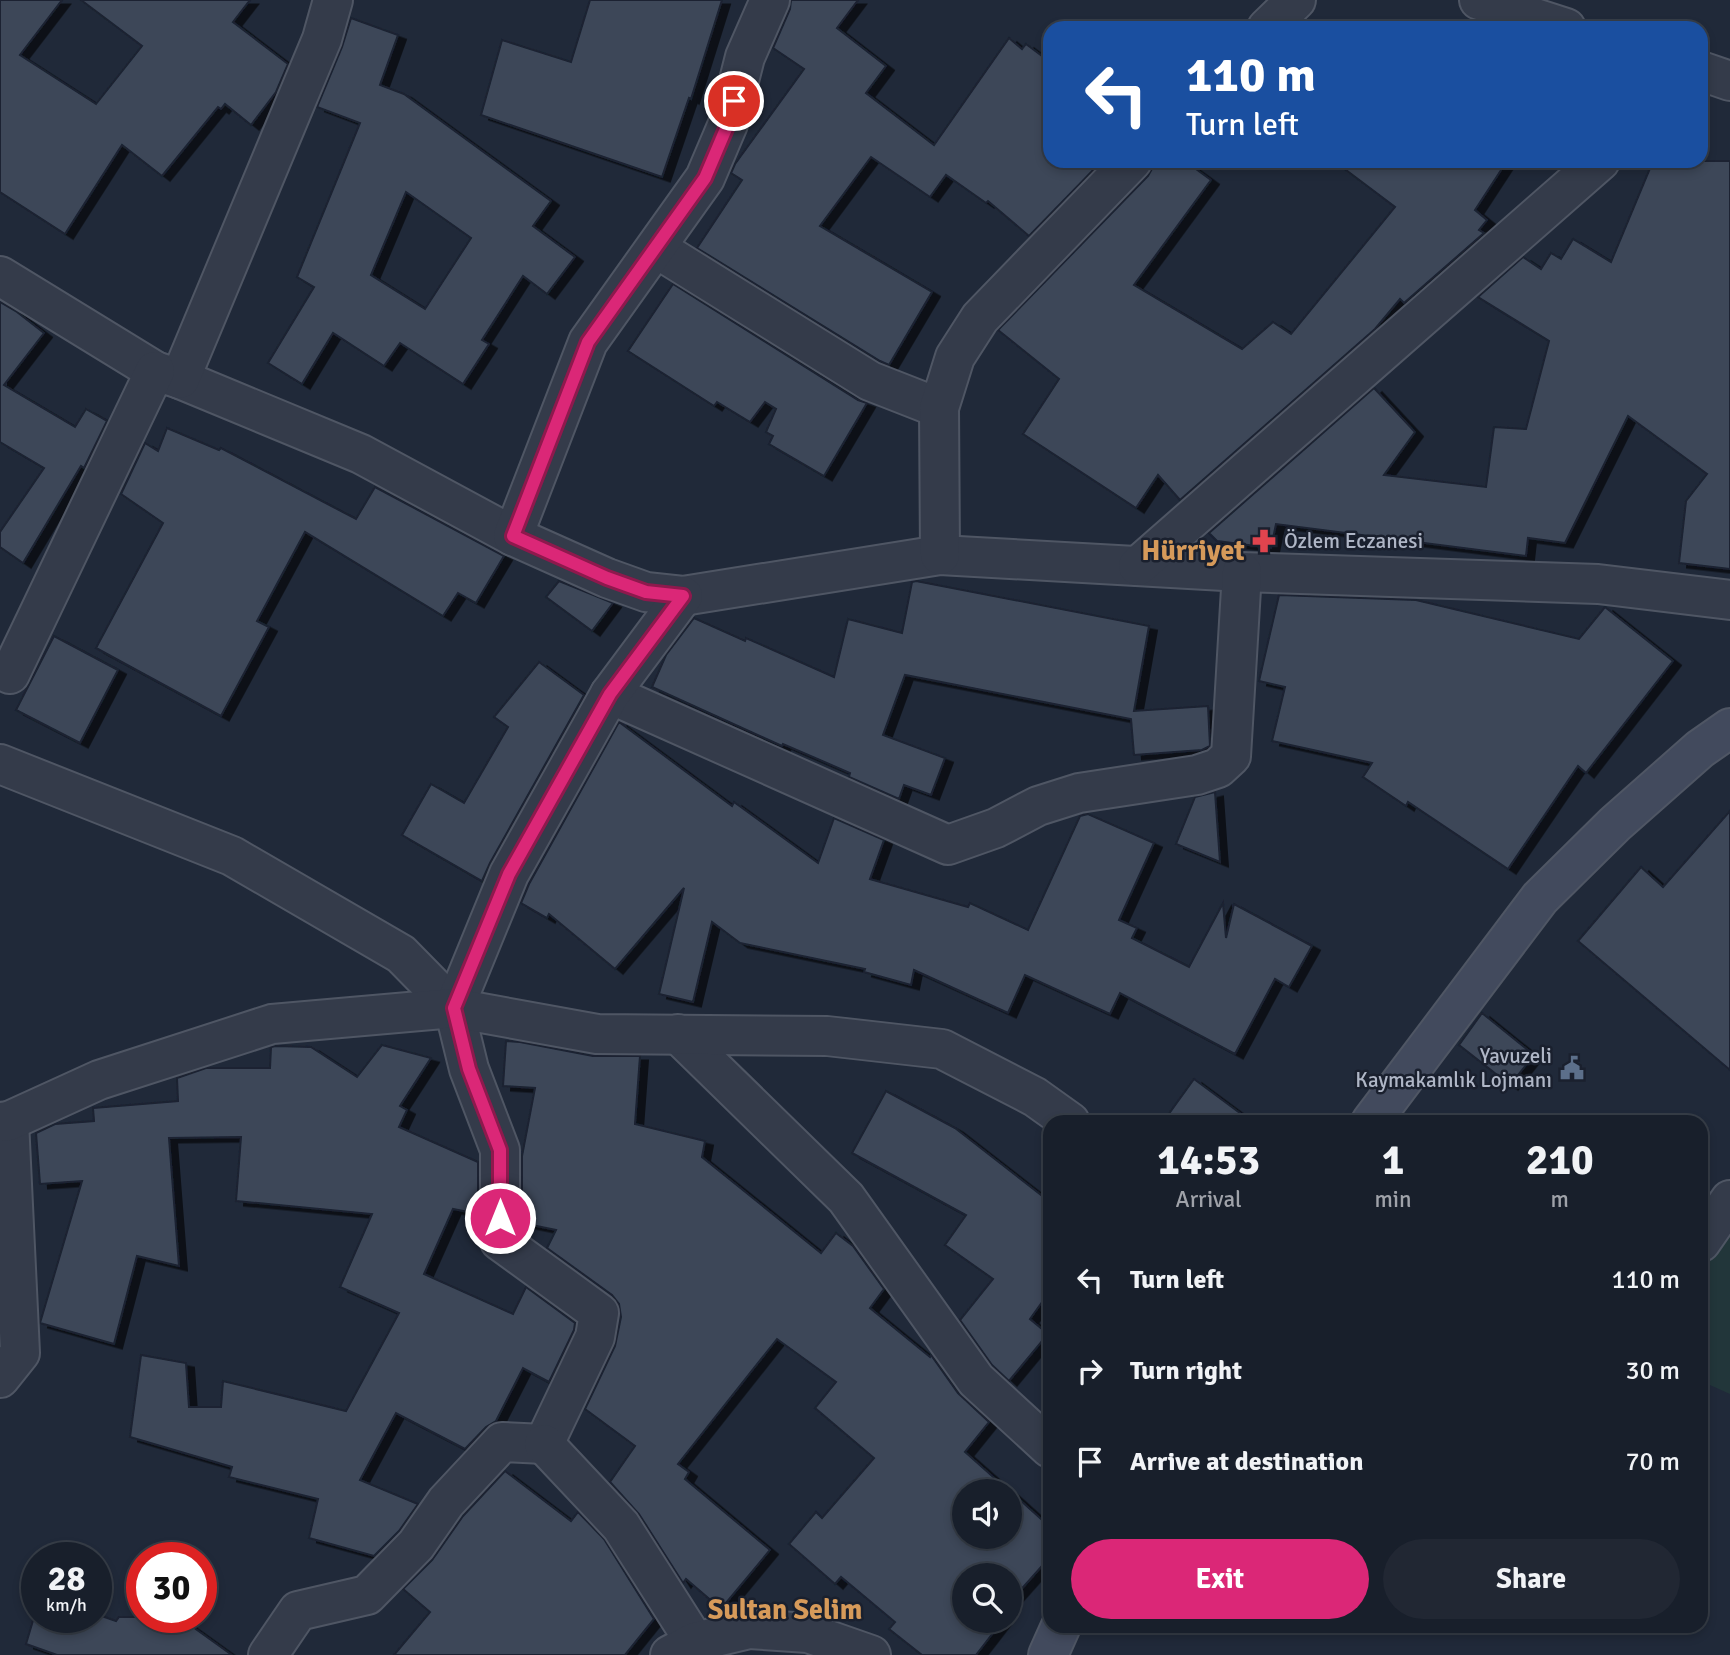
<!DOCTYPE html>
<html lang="en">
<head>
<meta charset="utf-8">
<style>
	body { margin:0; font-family:Signika,sans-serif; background:#212733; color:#f1f3f6; height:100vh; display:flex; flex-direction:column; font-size:26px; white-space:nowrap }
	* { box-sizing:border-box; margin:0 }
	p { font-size:23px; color:#9fa2a9 }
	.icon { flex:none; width:38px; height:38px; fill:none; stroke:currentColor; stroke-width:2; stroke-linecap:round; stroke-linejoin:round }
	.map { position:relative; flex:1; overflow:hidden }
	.side { position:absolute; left:1043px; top:1115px; width:665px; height:518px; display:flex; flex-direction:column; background:#181f2b; border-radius:21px; box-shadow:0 4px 10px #0003,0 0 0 2px #363d47 }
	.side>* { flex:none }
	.hud { position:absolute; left:1043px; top:21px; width:665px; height:147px; border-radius:21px; box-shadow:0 4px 10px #0003,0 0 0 2px #363d47; background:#1a4fa0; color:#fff; overflow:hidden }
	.controls { position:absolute; left:952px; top:1479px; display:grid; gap:14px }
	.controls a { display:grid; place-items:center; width:70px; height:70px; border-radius:50%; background:#181f2b; box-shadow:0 4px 10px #0003,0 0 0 2px #363d47; font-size:35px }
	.speed { position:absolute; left:21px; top:1542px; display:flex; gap:14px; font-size:35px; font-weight:700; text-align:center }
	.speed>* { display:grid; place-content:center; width:91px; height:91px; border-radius:50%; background:#181f2b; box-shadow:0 4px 10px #0003,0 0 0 2px #363d47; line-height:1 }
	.speed small { font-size:18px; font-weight:400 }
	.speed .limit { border:10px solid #d22; background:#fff; color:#111 }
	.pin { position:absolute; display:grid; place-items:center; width:60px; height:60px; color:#fff; margin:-30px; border:4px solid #fff; border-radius:50%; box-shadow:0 2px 7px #0007 }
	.me { position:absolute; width:77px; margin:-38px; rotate:0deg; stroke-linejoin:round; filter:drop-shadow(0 0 5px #0008) }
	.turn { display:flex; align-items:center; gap:24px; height:147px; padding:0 28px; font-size:32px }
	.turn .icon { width:91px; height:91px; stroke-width:2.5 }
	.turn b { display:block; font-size:49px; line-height:60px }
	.eta { display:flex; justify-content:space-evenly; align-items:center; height:119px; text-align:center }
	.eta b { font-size:42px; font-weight:700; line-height:49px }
	.button { display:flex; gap:14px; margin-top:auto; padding:14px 28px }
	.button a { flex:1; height:80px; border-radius:42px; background:#db2777; color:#fff; font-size:28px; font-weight:700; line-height:80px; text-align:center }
	.button a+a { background:#212733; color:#f1f3f6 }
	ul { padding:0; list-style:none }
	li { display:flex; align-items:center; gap:21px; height:91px; padding:0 28px }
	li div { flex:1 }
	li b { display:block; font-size:26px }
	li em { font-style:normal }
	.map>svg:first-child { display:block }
</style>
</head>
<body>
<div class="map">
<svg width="1730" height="1655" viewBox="0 0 1730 1655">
	<defs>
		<filter id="shadow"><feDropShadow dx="8" dy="4.5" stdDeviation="0" flood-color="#0009"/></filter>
	</defs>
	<rect width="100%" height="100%" fill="#202939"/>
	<!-- green -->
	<path fill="#22363a" d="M1730,1200V1394L1701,1381V1242Z"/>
	<!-- building -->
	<g fill="#3c4759" stroke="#1b2230" stroke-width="2" fill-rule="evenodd" filter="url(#shadow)">
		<path d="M0,0H62L20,55L96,104L142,46L81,0H250L233,22L288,64L276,92L251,125L225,104L221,109L218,107L162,176L122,145L65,234L0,192Z"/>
		<path d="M590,0H722L691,99L689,98L662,177L481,115L502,40L571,62Z"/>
		<path d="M791,0H858L837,28L886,66L866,93L934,145L1009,38L1022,49L1026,44L1050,62V161H1102L1029,236L988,201L986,203L946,175L930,197L871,157L820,226L932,292L889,365L880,361L697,248L742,180L731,173L735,164L804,69L773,48L790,9Z"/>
		<path d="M351,18L398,35L380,85L404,94L551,201L533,226L575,257L547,294L523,276L482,340L489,344L463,384L400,343L384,366L333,333L302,384L268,363L314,287L297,277L360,123L317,107L342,47ZM406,192L471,238L425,309L371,275Z"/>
		<path d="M1153,161H1185L1211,180L1134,285L1242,349L1273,322L1291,334L1395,207L1334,161H1507L1475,210L1487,220L1479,230L1484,233L1404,303L1400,299L1375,329L1180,500L1158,475L1136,508L1023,434L1059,379L998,330L1148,176L1153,167Z"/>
		<path d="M1653,161H1730V569L1679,563L1686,501L1707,474L1628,416L1565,543L1528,538L1526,556L1276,524L1271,548L1217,541L1209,533L1374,388L1415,432L1384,475L1486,487L1494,427L1526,429L1549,341L1478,297L1523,257L1541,269L1551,253L1561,259L1573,239L1611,262Z"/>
		<path d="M673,284L858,400L867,403L824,476L769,444L773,436L766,432L776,409L765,402L750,422L717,402L714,406L628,351Z"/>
		<path d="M0,302L17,312L44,333L4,385L75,427L86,409L107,421L84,468L81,466L23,563L0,547V532L44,468L0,442Z"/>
		<path d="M167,428L219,450L221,448L356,519L375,487L504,556L476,603L458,593L443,616L305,532L257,621L269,627L221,716L96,648L163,523L121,494L145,443L158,451Z"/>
		<path d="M559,581L613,603L592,631L546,597Z"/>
		<path d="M916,581L1149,626L1134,711L1208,706L1210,746L1202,750L1134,755L1131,719L905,675L883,735L945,758L931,795L904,785L899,799L849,777L850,773L783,744L782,746L652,687L666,655L694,618L745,641L746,638L834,677L848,619L902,633L912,582Z"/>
		<path d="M1279,595L1416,600L1579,639L1605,607L1673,661L1586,773L1578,766L1508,869L1408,802L1406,806L1363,777L1372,763L1272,741L1285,687L1259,681Z"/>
		<path d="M54,636L118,670L80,743L16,710Z"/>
		<path d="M539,662L584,695L490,863L482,881L402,835L431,784L464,803L508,727L494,717Z"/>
		<path d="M619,722L732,806L734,802L818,863L834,818L884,840L870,879L968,907L970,903L1028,930L1080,816L1088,814L1154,843L1119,920L1137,928L1132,938L1189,967L1223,903L1226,938L1234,904L1312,946L1289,987L1275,979L1235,1054L1120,993L1110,1014L1025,975L1008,1013L914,970L911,985L864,972L865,969L740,943L712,922L693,1002L659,994L684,888L615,969L549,914L547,918L521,903L529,884Z"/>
		<path d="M1215,792L1220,862L1176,844L1195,797Z"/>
		<path d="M1730,811V1070L1578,941L1641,867L1663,887Z"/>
		<path d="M1482,1013L1534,1055L1510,1085L1459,1045Z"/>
		<path d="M506,1041L520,1042L593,1056H640L635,1124L705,1141L702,1157L821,1253L836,1233L853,1246L884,1289L870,1308L930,1357L931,1355L958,1393L989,1422L965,1452L1009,1491H964V1536H1010V1491L1050,1527V1557L1010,1602V1575H964V1620H1003L976,1655H922L889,1629L895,1622L841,1577L835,1584L789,1544L816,1512L822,1518L874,1458L815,1408L836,1382L777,1339L678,1464L689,1472L685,1479L770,1550L721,1609L686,1579L683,1583L639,1514L610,1482L635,1446L585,1409L615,1346L621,1317L619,1304L612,1295L547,1248L556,1230L522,1223V1156L535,1088L503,1086Z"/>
		<path d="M382,1045L431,1058L400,1106L407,1110L399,1127L478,1162V1214L453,1209L424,1274L513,1314L526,1287L575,1323L574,1330L549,1382L523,1368L496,1421L486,1427L465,1449L396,1413L360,1480L418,1504L399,1531L374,1556L309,1538L318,1499L229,1477L232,1467L130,1437L141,1355L186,1363L189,1407H221L223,1381L346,1411L399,1313L340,1287L372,1214L236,1201L241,1137L169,1138L179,1266L137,1256L114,1344L40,1323L82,1181L40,1184L36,1133L55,1124L94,1121L93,1108L178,1101L177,1078L206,1068H270L271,1047L276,1046L311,1047L357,1077Z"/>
		<path d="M1194,1079L1252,1122H1163Z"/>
		<path d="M886,1091L955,1128L1050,1202V1291L1030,1319L1048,1334L1009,1381L992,1365L960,1320L993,1279L945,1245L966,1215L852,1153Z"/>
		<path d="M505,1471L571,1521L578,1512L604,1539L654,1619L625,1655H394L430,1612L403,1589L432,1560L463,1516Z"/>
		<path d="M37,1607V1617H96V1614L116,1621L119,1617H179L232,1655H57L26,1644Z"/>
	</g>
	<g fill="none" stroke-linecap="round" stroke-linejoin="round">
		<!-- minor casing -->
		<g stroke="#4f5664" stroke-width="42">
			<g id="minor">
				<path d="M1479,0L1566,28"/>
				<path d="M1267,28L1296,0"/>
				<path d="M1701,71L1730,81"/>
				<path d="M656,248L870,381L939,408"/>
				<path d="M0,276L155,371L180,379L361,454L513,536L607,578L646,592L683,596L940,555L1242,572L1598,584L1730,600"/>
				<path d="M180,379L322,39L333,0"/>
				<path d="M513,536L588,342L705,178L728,124L745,57L770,0"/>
				<path d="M940,555L939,408L955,357L980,318L1132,161"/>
				<path d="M1138,566L1600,161"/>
				<path d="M10,674L155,371"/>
				<path d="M610,694L948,845L996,828L1038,806L1079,793L1197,775L1218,768L1231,756L1242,572"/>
				<path d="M0,764L232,856L401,954L454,1008L469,1069L500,1150V1241L599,1313L595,1337L544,1444L502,1442L446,1502L416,1545L367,1595L298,1611L268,1655"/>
				<path d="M454,1008L509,874L610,694L683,596"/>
				<path d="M678,1034L846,1198L976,1380L1050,1448"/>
				<path d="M1701,1242L1730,1200"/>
				<path d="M0,1378L20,1353L9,1121"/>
				<path d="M544,1444L621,1526L695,1642"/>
				<path d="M670,1655L695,1642L749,1629L808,1633L871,1655"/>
			</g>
		</g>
		<!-- tertiary casing -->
		<g stroke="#4f5664" stroke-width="42">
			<path id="tertiary" d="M0,1122L9,1121L99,1080L272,1024L454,1008L597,1034L827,1036L942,1049L1035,1097L1070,1122"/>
		</g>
		<!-- secondary casing -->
		<g stroke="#4f5664" stroke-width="42">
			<g id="secondary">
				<path d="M1371,1122L1540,898L1615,824L1700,749L1730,728"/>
				<path d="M1048,1655L1061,1626"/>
			</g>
		</g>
		<!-- minor -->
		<use href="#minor" stroke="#343b4a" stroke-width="38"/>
		<!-- tertiary -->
		<use href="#tertiary" stroke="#343b4a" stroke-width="38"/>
		<!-- secondary -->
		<use href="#secondary" stroke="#424a5d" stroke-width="38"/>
	</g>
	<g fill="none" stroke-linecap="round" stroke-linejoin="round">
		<!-- route casing -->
		<g stroke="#8e194d" stroke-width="18">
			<path id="route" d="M500,1218V1150L469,1069L454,1008L509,874L610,694L683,596L646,592L607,578L513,536L588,342L705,178L728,124L734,101"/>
		</g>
		<!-- route -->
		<use href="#route" stroke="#db2777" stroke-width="12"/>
	</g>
	<!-- icons -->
	<defs>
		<g id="pharmacy-bare" transform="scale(1.89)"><path d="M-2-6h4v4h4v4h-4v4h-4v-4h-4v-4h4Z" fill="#e0444e" stroke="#1a202e" stroke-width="2.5" paint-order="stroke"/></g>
		<g id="civic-bare" transform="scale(1.89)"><path d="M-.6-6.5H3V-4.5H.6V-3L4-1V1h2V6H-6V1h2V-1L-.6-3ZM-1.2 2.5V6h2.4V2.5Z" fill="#5c6f8a" stroke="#1a202e" stroke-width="2.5" paint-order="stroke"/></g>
	</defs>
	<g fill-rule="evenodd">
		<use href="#pharmacy-bare" x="1264" y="541"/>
		<use href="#civic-bare" x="1572" y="1068"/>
	</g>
	<g text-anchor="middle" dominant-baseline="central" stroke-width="5" stroke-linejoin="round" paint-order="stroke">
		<!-- poi labels -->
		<g font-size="21" fill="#afb6c6" stroke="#1a202e" text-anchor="start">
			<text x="1284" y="541">Özlem Eczanesi</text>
			<text x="1552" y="1056" text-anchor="end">Yavuzeli<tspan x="1552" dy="24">Kaymakamlık Lojmanı</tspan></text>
		</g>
		<!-- district labels -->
		<g font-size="28" font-weight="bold" fill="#d69a5a" stroke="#1a202e">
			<text x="1193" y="551">Hürriyet</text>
			<text x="785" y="1610">Sultan Selim</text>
		</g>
	</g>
</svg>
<div class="controls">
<a><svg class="icon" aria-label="sound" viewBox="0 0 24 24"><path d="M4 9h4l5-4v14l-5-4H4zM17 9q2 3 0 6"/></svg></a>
<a><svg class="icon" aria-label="search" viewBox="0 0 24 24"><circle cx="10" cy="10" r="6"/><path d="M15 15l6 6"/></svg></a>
</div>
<div class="speed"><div>28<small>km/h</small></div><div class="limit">30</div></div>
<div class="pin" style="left:734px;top:101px;background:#d93025"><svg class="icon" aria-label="arrive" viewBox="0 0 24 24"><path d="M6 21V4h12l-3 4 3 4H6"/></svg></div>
<svg class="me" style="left:500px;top:1218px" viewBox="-20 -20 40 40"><circle r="17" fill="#db2777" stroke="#fff" stroke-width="3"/><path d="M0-11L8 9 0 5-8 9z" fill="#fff"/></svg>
<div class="hud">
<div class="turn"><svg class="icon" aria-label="left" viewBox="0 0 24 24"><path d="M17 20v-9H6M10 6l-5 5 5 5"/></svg><div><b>110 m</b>Turn left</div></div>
</div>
<section class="side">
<div class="eta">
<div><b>14:53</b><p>Arrival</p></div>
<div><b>1</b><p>min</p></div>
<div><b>210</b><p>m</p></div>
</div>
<ul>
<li><svg class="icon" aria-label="left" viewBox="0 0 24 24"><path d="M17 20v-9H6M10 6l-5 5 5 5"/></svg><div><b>Turn left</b></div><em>110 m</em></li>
<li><svg class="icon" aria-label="right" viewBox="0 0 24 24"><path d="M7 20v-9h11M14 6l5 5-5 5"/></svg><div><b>Turn right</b></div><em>30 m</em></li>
<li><svg class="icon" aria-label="arrive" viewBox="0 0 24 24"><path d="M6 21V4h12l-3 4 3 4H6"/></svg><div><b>Arrive at destination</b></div><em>70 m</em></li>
</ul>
<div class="button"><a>Exit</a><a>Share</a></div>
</section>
</div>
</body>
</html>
